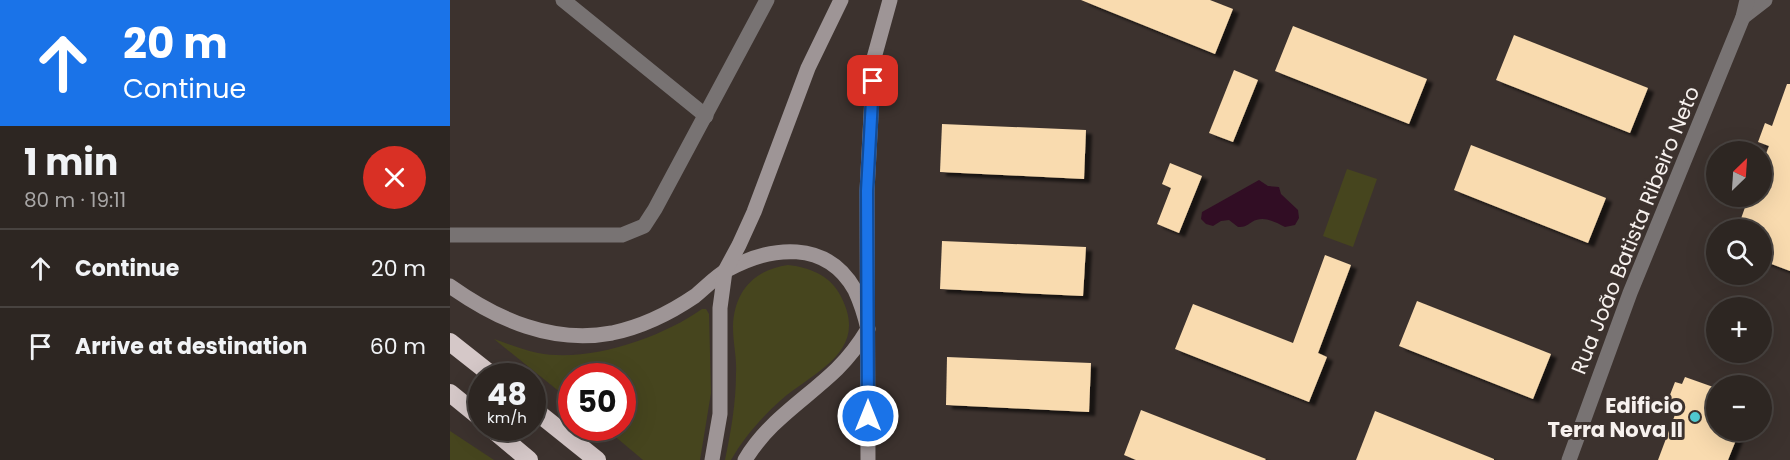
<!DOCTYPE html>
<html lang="en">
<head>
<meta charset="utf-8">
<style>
	body { margin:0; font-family:Poppins,sans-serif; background:#39322f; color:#f1f3f6; height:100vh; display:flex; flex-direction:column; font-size:22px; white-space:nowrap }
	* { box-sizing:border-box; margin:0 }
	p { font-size:20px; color:#a7a5a5 }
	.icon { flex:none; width:33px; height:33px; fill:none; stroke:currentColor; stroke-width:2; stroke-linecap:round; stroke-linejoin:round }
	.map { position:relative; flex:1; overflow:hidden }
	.panel { display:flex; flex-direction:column; background:#2d2622; width:450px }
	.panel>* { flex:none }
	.banner { background:#1a73e8; color:#fff; overflow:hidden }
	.needle { width:39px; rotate:25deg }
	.controls { position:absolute; left:1256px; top:141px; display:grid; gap:12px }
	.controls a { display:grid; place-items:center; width:66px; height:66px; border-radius:50%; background:#2d2622; box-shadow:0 6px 24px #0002,0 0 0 2px #484340; font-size:30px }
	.speed { position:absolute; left:18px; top:363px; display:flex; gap:12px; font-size:30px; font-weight:700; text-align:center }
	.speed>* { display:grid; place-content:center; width:78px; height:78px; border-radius:50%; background:#2d2622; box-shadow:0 6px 24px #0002,0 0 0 2px #484340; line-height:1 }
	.speed small { font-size:15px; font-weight:400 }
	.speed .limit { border:9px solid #d22; background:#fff; color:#111 }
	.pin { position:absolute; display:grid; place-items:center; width:51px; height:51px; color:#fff; margin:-26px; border-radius:12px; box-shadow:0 3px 9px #0006 }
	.me { position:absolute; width:66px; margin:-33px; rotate:0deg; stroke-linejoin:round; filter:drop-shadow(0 0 4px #0008) }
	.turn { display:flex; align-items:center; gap:21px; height:126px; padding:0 24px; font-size:27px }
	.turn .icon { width:78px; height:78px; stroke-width:2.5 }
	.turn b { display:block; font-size:42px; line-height:51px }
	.round { display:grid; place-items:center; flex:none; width:63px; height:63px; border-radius:32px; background:#39322f }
	.summary { display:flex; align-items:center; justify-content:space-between; height:102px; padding:0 24px }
	h1 { font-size:36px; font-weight:700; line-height:45px }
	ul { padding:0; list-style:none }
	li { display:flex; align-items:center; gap:18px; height:78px; padding:0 24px; border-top:2px solid #484340 }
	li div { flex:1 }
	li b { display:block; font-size:22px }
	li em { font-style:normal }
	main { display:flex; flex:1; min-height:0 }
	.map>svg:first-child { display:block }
</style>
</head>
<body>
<main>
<section class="panel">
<div class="banner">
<div class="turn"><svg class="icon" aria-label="ahead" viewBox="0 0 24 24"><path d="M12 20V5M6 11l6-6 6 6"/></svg><div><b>20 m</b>Continue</div></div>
</div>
<div class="summary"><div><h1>1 min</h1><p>80 m · 19:11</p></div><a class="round" style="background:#d93025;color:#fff"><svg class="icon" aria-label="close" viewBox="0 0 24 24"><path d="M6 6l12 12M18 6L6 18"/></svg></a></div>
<ul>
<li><svg class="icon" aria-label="ahead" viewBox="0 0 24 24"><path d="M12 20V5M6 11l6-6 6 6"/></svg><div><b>Continue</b></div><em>20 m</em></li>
<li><svg class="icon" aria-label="arrive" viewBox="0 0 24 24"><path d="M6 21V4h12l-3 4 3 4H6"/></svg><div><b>Arrive at destination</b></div><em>60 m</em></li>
</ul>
</section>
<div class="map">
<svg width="1340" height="460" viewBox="0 0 1340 460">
	<defs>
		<filter id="shadow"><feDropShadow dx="6" dy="4" stdDeviation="1.5" flood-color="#0009"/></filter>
	</defs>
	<rect width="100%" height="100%" fill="#3c322e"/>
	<!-- green -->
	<g fill="#46451e">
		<path d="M897,169L927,179L903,247L873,236Z"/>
		<path d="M338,265C358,267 379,275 389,293C422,351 366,370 331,400C311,418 294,437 281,460H275C281,431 286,403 286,373C287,358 283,343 283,327C284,292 303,270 338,265Z"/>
		<path d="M252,309H256L259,314L261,393L250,460H193L155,428H172V376H122L121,401L44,339C58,344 73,350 88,353C139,363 211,338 252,309Z"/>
		<path d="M0,431L44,460H0Z"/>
	</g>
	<!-- water -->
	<path fill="#310d24" d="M809,180L818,186L829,187L831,194L848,210L849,218L845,225L835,227C825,222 813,215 802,222C796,226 795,227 788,227L779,220L771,221L763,226L756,224L751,219L752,212Z"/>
	<!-- building -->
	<g fill="#f9dbaf" filter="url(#shadow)">
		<path d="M631,0H760L783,9L765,54Z"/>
		<path d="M843,26L977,79L959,124L825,71Z"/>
		<path d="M1064,35L1198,88L1180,133L1046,80Z"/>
		<path d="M784,70L808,80L783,142L759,133Z"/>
		<path d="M1337,84H1340V271L1311,260V230H1287L1299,196H1311V166L1319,146L1308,142L1315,123L1322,126Z"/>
		<path d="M492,124L636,130L634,179L490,172Z"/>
		<path d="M1021,145L1156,198L1138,243L1004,190Z"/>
		<path d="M720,163L752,176L729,233L707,224L721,188L712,184Z"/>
		<path d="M492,241L636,247L633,296L490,289Z"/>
		<path d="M875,255L901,265L868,353L877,357L859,402L725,349L743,304L843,343Z"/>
		<path d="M967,301L1101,354L1083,399L949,346Z"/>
		<path d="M497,357L641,363L639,412L496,405Z"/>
		<path d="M1235,377L1266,388V430H1290L1278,460H1208L1229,404L1218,400L1225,382L1232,384Z"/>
		<path d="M691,410L816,459L815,460H686L674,455Z"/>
		<path d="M925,411L1044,459V460H906Z"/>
	</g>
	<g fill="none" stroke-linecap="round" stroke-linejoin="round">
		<!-- minor -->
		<g stroke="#787373" stroke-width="15">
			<path d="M113,0L256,116"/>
			<path d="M1293,17L1315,0"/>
			<path d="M0,235H172L194,226L205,209L317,0"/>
			<path d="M1119,460L1180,293L1293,17L1297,0"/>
		</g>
		<!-- secondary -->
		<g stroke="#9e9596" stroke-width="15">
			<path d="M0,286C48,320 102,344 162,333C191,327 220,313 245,296C255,288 265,277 277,270C321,246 376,239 405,290C411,303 415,316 418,329C409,344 399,357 387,369C355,400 318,421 295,460"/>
			<path d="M262,460L270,414V308L275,271L289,245L304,212L358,68L391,0"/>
			<path d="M418,460L417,191L424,58L440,0"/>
		</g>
		<!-- motorway -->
		<g stroke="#d5c8c8" stroke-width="18">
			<path d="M0,342L43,376"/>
			<path d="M0,393L32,419"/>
			<path d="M82,408L147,460"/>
			<path d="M41,428L79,460"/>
		</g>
	</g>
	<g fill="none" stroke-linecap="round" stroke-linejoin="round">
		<!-- route casing -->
		<g stroke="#114b97" stroke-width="15">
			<path id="route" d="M418,416L417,191L423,81"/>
		</g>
		<!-- route -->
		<use href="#route" stroke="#1a73e8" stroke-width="10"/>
	</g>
	<!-- markers -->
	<circle fill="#51ccd3" stroke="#3c322e" stroke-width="2" cx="1245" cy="417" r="6"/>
	<g text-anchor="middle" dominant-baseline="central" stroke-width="6" stroke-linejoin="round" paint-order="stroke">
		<!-- street labels -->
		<g font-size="21" fill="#f7f1ee" stroke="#3c322e">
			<text transform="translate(1185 230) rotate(-68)">Rua João Batista Ribeiro Neto</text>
		</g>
		<!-- poi labels -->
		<g font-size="21" font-weight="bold" fill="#f7f1ee" stroke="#3c322e" text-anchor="end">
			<text x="1233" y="405">Edificio<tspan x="1233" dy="24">Terra Nova II</tspan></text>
		</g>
	</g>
</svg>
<div class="controls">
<a><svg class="needle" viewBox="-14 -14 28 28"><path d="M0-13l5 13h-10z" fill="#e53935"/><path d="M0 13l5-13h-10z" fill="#a7a5a5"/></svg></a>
<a><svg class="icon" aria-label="search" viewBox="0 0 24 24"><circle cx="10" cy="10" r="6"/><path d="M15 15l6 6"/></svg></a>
<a>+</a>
<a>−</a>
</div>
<div class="speed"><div>48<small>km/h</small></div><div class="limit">50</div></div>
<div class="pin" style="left:423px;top:81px;background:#d93025"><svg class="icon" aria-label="arrive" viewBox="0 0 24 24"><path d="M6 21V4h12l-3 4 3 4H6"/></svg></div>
<svg class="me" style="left:418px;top:416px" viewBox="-20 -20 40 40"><circle r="17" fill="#1a73e8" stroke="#fff" stroke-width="3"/><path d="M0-11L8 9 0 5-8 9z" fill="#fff"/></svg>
</div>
</main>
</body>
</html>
